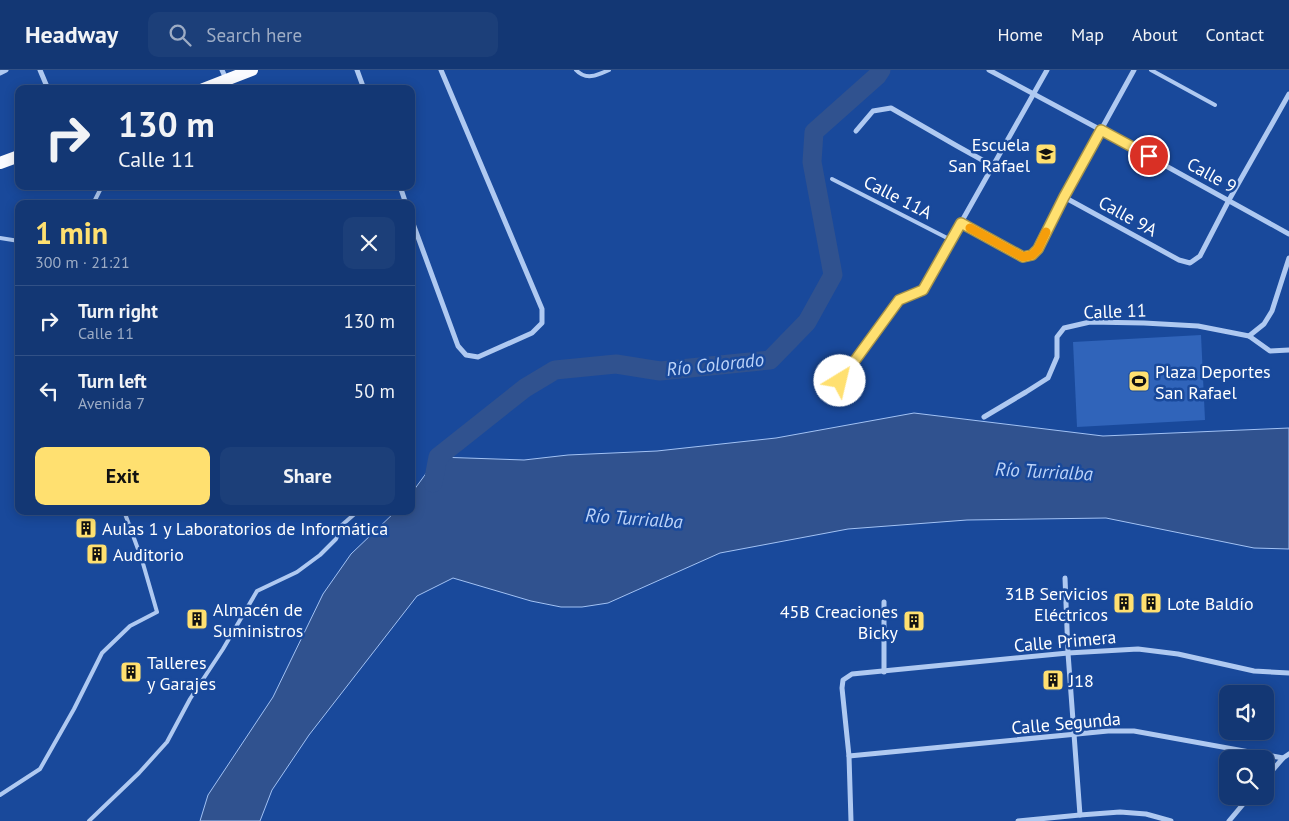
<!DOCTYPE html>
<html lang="en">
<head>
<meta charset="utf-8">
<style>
	body { margin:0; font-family:"PT Sans",sans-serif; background:#1c3f79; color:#f1f3f6; height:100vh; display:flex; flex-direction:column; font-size:19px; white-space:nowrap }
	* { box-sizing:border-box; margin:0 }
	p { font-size:16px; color:#9dacc5 }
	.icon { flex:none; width:28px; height:28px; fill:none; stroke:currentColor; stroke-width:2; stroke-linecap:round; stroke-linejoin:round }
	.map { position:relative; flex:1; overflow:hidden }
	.side { position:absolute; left:15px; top:130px; width:400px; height:315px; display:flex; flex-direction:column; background:#133774; border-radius:10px; box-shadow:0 2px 12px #0003,0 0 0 1px #325186 }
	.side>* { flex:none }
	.guide { position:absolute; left:15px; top:15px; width:400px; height:105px; border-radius:10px; box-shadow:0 2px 12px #0003,0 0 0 1px #325186; background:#133774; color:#f1f3f6; overflow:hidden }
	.buttons { position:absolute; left:1219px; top:615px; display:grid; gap:10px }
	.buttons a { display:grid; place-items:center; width:55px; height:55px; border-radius:10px; background:#133774; box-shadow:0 2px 12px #0003,0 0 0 1px #325186; font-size:25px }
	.pin { position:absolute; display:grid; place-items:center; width:42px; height:42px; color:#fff; margin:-21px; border:2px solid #fff; border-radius:50%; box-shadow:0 1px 5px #0007 }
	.me { position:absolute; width:55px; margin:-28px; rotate:36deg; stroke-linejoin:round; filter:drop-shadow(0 0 4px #0008) }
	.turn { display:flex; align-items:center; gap:18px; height:105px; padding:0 20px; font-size:22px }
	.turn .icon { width:65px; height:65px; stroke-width:2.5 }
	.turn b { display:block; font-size:35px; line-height:42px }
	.round { display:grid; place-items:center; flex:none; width:52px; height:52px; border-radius:10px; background:#1c3f79 }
	.summary { display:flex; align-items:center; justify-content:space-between; height:85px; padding:0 20px }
	h1 { font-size:30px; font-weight:700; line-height:38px; color:#ffe070 }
	.primary-button { display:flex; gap:10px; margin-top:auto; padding:10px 20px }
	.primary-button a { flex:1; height:58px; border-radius:10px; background:#ffe070; color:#111; font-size:20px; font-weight:700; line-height:58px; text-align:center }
	.primary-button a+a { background:#1c3f79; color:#f1f3f6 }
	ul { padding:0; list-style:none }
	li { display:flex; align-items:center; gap:15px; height:70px; padding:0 20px; border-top:1px solid #325186 }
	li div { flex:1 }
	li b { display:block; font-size:19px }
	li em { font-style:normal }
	header { display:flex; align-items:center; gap:30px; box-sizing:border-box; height:70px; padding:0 25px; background:#133774; border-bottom:1px solid #325186 }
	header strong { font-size:24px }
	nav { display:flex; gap:28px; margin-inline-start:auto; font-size:18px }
	.search { width:350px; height:45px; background:#1c3f79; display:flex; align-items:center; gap:12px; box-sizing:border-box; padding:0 18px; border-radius:10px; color:#9dacc5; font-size:19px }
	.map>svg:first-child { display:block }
</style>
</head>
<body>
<header>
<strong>Headway</strong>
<div class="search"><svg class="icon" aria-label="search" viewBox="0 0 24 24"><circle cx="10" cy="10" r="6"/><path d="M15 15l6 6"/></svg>Search here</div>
<nav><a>Home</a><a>Map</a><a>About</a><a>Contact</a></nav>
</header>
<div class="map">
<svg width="1289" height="751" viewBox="0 0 1289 751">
	<rect width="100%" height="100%" fill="#19499b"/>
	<!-- green -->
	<path fill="#3064ba" d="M1201,265L1205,350L1077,357L1073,272Z"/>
	<!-- water -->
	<path fill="#30528f" stroke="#a2c2f4" d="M914,343L1103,366L1289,358V479L1254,478L1106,448L967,450L848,459L720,483L608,533L582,537H561L531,531L453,508L417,526L309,665L272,720L260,751H200L208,725L273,627L323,524L351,484L396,441H411V424L438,387L524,390L568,385L657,381L776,368Z"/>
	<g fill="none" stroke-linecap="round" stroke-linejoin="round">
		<!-- river -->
		<path stroke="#30528f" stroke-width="19" d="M433,413L438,387L525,318L555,300L616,294L660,301L770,290L807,252L833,205L812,92L814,62L877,6L881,0"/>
		<!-- lane -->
		<g stroke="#afc9f1" stroke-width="4">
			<path d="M576,0C586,11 598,5 609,0"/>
			<path d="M1151,0L1215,35"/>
			<path d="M832,109L951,170"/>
			<path d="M93,134L102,116"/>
			<path d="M0,168L19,171"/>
			<path d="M0,725L40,699L74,639L102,583L130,556L157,542L142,490L124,441"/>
			<path d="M89,751L139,703L167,672L190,629L223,579L257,521L297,502L320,485L336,469L342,455L358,441"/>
		</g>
		<!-- street -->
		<g stroke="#afc9f1" stroke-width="5">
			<path d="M40,0L48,19"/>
			<path d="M222,0L226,9"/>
			<path d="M357,0L364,19"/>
			<path d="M989,0L1101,60L1289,164"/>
			<path d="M0,3L6,0"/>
			<path d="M856,61L873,41L891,38L957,76L993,96"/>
			<path d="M400,116L406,134"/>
			<path d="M1064,127L1179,190L1190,193L1200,186L1229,130L1289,24"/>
			<path d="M411,148L458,276L466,285L478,287L532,263L542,253V239L441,0"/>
			<path d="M961,153L1023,187L1032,185L1038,179L1064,127L1134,0"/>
			<path d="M1249,266L1264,254L1272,241L1289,188"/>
			<path d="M840,311L899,230L923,220L1047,0"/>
			<path d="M984,347L1026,322L1048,308L1057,287V267L1064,258L1090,252L1144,253L1198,256L1249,266L1270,281L1289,280"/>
			<path d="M1065,508L1068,583L1080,745"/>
			<path d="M884,602V532"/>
			<path d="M849,686L1108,661H1134L1283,688"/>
			<path d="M1265,709L1283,688L1289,684"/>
			<path d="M851,751L849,686L842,618L843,610L852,604L1068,583L1138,579L1178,584L1254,601L1289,603"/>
			<path d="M1018,751L1080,745L1120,742L1146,744L1171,751"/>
			<path d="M1229,751L1250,726"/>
		</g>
		<!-- primary -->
		<g stroke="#fafbff" stroke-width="12">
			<path d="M203,19L252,0"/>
			<path d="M0,93L19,86"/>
		</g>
	</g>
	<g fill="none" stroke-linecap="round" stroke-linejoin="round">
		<!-- route casing -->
		<g stroke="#a69249" stroke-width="12">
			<path id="route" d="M840,311L899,230L923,220L961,153L1023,187L1032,185L1038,179L1064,127L1101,60L1149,86"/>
		</g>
		<!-- route -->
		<use href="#route" stroke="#ffe070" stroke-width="9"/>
		<!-- slow -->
		<path stroke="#f59e0b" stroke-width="9" d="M970,158L1023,187L1032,185L1038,179L1046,162"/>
	</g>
	<!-- icons -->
	<defs>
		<g id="school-square" transform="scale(1.125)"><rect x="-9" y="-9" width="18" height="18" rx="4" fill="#ffe070" stroke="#19499b"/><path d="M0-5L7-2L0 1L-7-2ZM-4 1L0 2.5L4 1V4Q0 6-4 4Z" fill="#111"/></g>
		<g id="stadium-square" transform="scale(1.125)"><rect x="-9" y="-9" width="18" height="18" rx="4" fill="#ffe070" stroke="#19499b"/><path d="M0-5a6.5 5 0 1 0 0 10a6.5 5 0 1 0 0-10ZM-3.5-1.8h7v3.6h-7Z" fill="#111"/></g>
		<g id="building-square" transform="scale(1.125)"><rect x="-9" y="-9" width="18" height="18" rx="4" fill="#ffe070" stroke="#19499b"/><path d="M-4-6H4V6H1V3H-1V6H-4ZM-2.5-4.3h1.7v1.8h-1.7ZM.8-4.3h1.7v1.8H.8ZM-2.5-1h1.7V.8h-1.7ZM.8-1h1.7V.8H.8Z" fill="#111"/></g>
	</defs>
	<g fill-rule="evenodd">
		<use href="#school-square" x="1046" y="84"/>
		<use href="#stadium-square" x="1139" y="311"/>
		<use href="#building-square" x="86" y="458"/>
		<use href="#building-square" x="97" y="484"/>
		<use href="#building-square" x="1124" y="533"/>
		<use href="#building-square" x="1151" y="533"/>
		<use href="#building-square" x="197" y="549"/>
		<use href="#building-square" x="914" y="551"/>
		<use href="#building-square" x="131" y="602"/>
		<use href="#building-square" x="1053" y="610"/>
	</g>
	<g text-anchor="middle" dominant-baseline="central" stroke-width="5" stroke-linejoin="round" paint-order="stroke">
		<!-- poi labels -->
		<g font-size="18" fill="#fff" stroke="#19499b" text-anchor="start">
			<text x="1030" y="74" text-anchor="end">Escuela<tspan x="1030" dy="21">San Rafael</tspan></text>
			<text x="1155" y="301">Plaza Deportes<tspan x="1155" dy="21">San Rafael</tspan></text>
			<text x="102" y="458">Aulas 1 y Laboratorios de Informática</text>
			<text x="113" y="484">Auditorio</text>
			<text x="1108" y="523" text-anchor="end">31B Servicios<tspan x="1108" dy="21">Eléctricos</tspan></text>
			<text x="1167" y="533">Lote Baldío</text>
			<text x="213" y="539">Almacén de<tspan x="213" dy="21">Suministros</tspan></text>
			<text x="898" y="541" text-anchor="end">45B Creaciones<tspan x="898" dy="21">Bicky</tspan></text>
			<text x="147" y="592">Talleres<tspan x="147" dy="21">y Garajes</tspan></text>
			<text x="1069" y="610">J18</text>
		</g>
		<!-- street labels -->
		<g font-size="18" fill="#fff" stroke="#19499b">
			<text transform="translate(1212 105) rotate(29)">Calle 9</text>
			<text transform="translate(898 127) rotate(27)">Calle 11A</text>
			<text transform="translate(1128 146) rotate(29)">Calle 9A</text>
			<text transform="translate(1115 241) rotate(-2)">Calle 11</text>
			<text transform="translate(1065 571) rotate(-5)">Calle Primera</text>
			<text transform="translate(1066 653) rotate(-5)">Calle Segunda</text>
		</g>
		<!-- water labels -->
		<g font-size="19" font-style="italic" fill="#bcd3f8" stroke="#19499b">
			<text transform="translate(715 294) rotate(-6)">Río Colorado</text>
			<text transform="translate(1044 401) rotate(3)">Río Turrialba</text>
			<text transform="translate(634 448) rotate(4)">Río Turrialba</text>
		</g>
	</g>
</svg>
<div class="buttons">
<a><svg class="icon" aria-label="sound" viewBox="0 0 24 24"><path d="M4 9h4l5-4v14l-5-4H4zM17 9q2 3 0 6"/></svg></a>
<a><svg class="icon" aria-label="search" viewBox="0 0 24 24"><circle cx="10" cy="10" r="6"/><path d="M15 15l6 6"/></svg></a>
</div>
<div class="pin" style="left:1149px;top:86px;background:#d93025"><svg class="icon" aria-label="arrive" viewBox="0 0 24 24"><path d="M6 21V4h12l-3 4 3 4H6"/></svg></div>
<svg class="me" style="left:840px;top:311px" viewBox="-20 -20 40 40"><circle r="19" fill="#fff"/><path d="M0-13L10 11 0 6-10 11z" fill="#ffe070"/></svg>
<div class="guide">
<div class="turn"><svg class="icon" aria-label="right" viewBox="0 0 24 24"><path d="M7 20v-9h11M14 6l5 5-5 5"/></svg><div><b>130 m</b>Calle 11</div></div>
</div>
<section class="side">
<div class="summary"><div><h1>1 min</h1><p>300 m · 21:21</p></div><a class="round"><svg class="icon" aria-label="close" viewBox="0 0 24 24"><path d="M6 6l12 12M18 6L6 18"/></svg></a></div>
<ul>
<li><svg class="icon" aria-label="right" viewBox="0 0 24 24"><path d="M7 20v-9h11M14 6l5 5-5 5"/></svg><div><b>Turn right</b><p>Calle 11</p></div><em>130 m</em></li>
<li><svg class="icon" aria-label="left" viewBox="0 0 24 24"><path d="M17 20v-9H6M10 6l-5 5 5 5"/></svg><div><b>Turn left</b><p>Avenida 7</p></div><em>50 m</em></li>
</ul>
<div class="primary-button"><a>Exit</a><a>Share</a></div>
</section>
</div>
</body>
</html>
